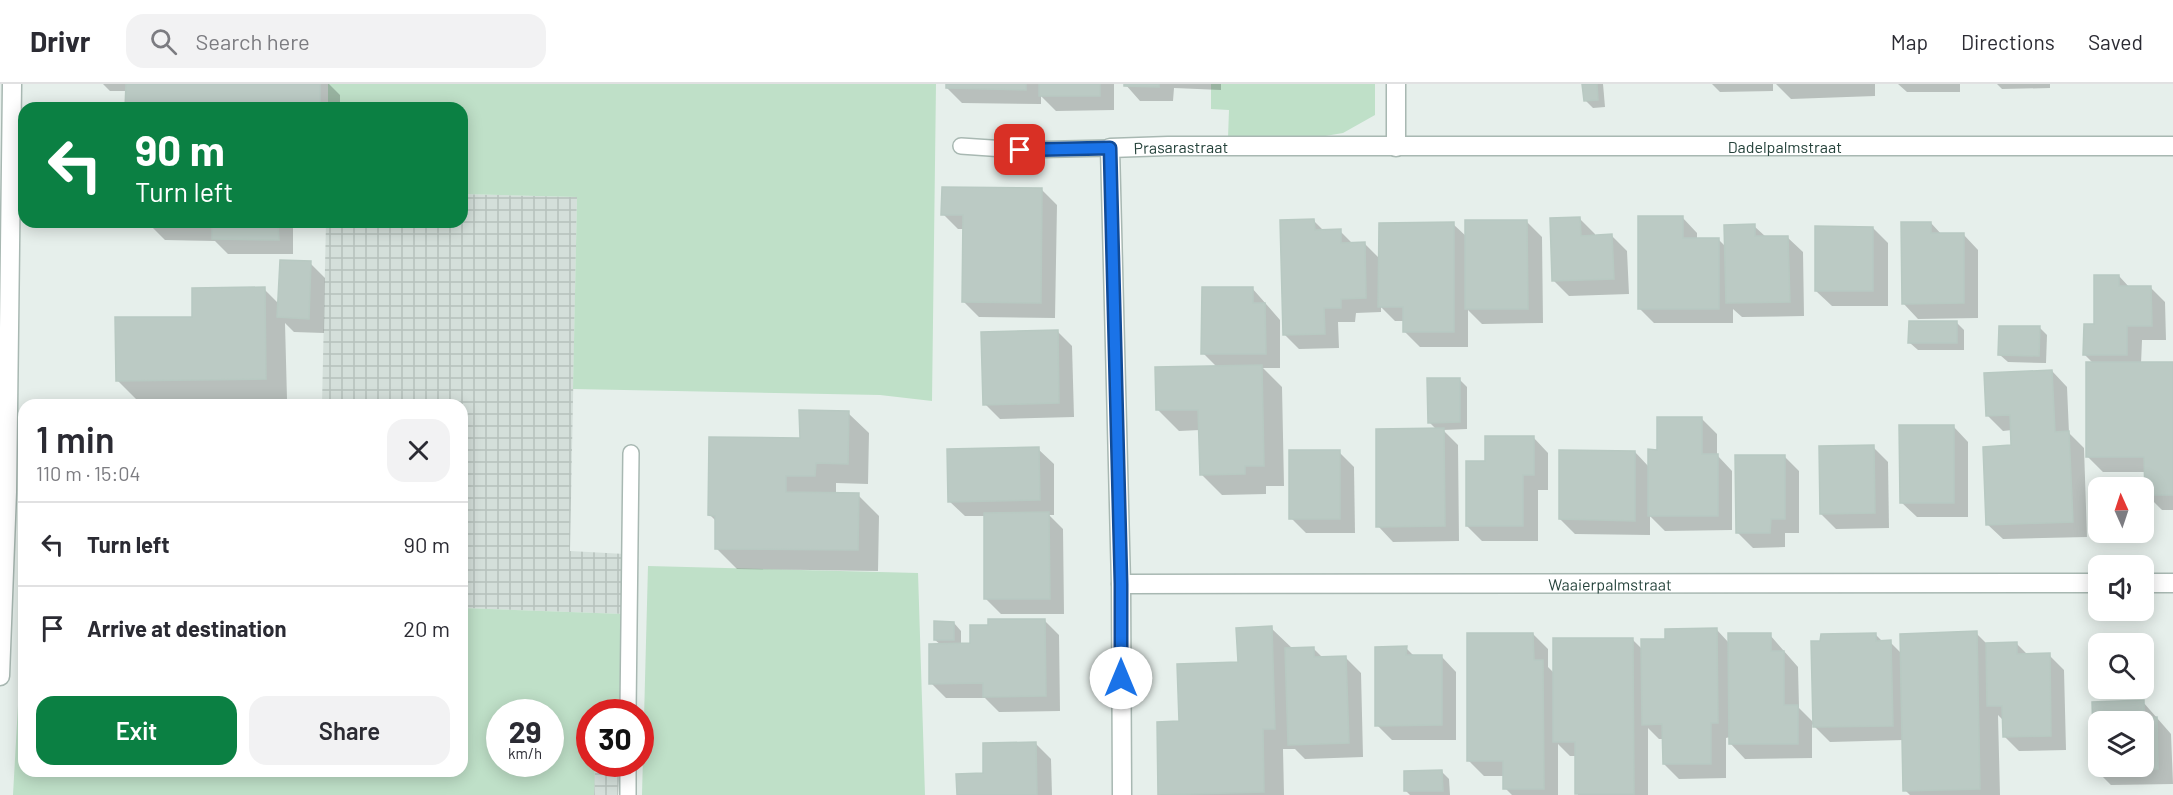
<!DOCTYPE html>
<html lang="en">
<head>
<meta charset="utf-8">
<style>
	body { margin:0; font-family:Barlow,sans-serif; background:#f2f2f3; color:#2b2b33; height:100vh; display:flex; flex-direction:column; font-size:22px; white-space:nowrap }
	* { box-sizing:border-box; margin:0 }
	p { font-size:20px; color:#7c7c81 }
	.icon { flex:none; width:33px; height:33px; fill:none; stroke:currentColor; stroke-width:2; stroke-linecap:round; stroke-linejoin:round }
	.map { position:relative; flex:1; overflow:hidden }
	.drawer { position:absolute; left:18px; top:315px; width:450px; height:378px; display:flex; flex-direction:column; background:#fff; border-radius:18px; box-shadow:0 3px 15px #0003 }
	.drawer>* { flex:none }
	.hud { position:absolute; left:18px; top:18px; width:450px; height:126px; border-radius:18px; box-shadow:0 3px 15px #0003; background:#0b8043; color:#fff; overflow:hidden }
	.needle { width:39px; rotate:357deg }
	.tools { position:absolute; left:2088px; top:393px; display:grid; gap:12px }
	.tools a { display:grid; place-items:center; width:66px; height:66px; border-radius:12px; background:#fff; box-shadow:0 3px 15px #0003; font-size:30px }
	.speed { position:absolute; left:486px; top:615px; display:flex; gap:12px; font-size:30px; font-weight:700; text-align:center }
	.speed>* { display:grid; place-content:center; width:78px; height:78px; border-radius:50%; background:#fff; box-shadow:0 3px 15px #0003; line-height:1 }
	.speed small { font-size:15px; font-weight:400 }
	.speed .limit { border:9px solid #d22; background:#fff; color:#111 }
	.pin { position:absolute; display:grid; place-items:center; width:51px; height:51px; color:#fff; margin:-26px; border-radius:12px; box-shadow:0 3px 9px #0006 }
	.me { position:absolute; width:66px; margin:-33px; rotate:0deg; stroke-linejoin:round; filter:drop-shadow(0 0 4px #0008) }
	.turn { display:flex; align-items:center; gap:21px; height:126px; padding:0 18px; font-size:27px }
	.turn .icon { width:78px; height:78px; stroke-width:2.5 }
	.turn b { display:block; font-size:42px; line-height:51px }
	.round { display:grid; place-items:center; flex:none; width:63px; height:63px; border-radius:18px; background:#f2f2f3 }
	.headline { display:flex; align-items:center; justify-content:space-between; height:102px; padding:0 18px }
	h1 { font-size:36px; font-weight:600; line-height:45px }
	.cta { display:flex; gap:12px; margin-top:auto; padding:12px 18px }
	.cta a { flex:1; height:69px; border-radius:18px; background:#0b8043; color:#fff; font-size:24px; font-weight:600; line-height:69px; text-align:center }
	.cta a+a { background:#f2f2f3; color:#2b2b33 }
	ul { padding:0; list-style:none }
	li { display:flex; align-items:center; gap:18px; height:84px; padding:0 18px; border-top:2px solid #e1e1e2 }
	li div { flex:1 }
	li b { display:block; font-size:22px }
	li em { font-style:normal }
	header { display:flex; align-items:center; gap:36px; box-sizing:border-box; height:84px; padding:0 30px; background:#fff; border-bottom:2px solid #e1e1e2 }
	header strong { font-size:28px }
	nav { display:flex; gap:33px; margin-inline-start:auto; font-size:21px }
	.search { width:420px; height:54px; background:#f2f2f3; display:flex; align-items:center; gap:15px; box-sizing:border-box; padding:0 21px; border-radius:18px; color:#7c7c81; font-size:22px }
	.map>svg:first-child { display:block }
</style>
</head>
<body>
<header>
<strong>Drivr</strong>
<div class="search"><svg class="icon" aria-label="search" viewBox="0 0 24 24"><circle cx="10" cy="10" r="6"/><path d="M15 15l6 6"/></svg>Search here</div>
<nav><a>Map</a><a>Directions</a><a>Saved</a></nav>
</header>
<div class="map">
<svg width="2173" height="711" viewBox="0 0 2173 711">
	<defs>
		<pattern id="industrial-grid" width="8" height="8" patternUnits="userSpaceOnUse" patternTransform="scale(1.5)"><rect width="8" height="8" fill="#d4dfda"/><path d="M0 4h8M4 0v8" fill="none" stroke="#b6c1bc"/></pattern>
	</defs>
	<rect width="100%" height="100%" fill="#e6efeb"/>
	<!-- industrial -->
	<g fill="url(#industrial-grid)">
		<path d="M462,110L577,113L570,467L625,470L624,530L462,524V321H322L326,138H462Z"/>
		<path d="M595,680H620L618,711H594Z"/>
	</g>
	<!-- grass -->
	<g fill="#bfe0c8" fill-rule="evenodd">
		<path d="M328,0H936L932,317L880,311L573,305L577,113L462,110V24H328Z"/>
		<path d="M1211,0H1375V31L1343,49L1302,56L1228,54L1229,26L1211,25Z"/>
		<path d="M648,482L918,489L925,711H642Z"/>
		<path d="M24,513V687H462V524L624,530L623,627L596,624L595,628H590V680H595L594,711H13ZM500,628H550V680H500Z"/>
	</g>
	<!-- shadow -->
	<g fill="#0003" fill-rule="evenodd">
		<path d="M103,0H329L340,11V24H127V7H110Z"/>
		<path d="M947,0H1114V26L1056,27L1041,12V20L962,19L947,4Z"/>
		<path d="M1125,0H1221V6L1174,4L1173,17H1140Z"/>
		<path d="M1584,0H1603L1605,23L1593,24L1586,17Z"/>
		<path d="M1712,0H1773V7L1720,8Z"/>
		<path d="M1776,0H1875V12L1791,15Z"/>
		<path d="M1898,0H1960V8H1907Z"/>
		<path d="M1997,0H2050V4L2002,5Z"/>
		<path d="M1042,106L1057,121L1055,234L979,233L964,218L965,145H958L943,130Z"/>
		<path d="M1682,133L1697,149V155H1718L1726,163L1754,142L1766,153H1787L1803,168L1804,232L1742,233L1733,225V239H1654L1639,224Z"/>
		<path d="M1580,135L1595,150V153L1612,152L1627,167L1629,210L1569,212L1553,196Z"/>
		<path d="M1314,137L1324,147H1340L1353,160H1365L1380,175L1453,140L1467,153L1527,138L1542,153L1543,239L1482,240L1468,226V263H1420L1405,248V237H1395L1381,223V228L1356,229L1355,238H1338L1339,264L1299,265L1284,250Z"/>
		<path d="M150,138H293V170H228L215,157L165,156L150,141Z"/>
		<path d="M1931,139L1942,151L1963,150L1978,166V234L1918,235L1903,219Z"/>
		<path d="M1873,144L1888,159V222H1832L1816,207Z"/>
		<path d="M310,179L325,194L324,249L294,248L285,239L287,315L139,318L118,297L194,234L264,205L279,220Z"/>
		<path d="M2119,192L2130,204L2150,203L2165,218L2166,256H2142L2141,280H2173V426H2162L2147,411L2146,388H2103L2088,373L2094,280L2085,271L2096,242Z"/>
		<path d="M1252,204L1280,236V284H1263L1282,303L1284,402H1266V410L1222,411L1201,390L1200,346L1179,347L1158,326L1217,283L1203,269Z"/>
		<path d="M1956,238L1964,246V266H1918L1910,259Z"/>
		<path d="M2039,243L2047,251L2046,279L2008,278L2000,271Z"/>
		<path d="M1057,247L1072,262L1074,333L1000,335L985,320Z"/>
		<path d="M2052,287L2067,303L2069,349L2084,364L2087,453L2003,455L1987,440L2012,363V346L2003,347L1988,332Z"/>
		<path d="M1459,295L1467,303V345L1443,346L1458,361L1459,457L1393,458L1378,442L1437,346L1429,338Z"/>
		<path d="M848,329L869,349L868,400L836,399V410L858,411L879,432L878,487L737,485L716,464V437L710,431Z"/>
		<path d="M1702,335L1717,350V371L1732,387V446L1665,447L1650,432V451L1575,450L1560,435L1635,368L1649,383L1658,367Z"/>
		<path d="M1953,342L1968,358V433H1917L1901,418Z"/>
		<path d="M1533,353L1548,369V406H1538V457H1482L1467,442L1486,379Z"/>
		<path d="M1873,363L1888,378L1889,444L1836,445L1821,430Z"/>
		<path d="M1038,365L1054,380V431H1049L1063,445L1064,530H1001L986,515L985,432H965L949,417Z"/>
		<path d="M1339,368L1354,383L1355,449H1306L1291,434Z"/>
		<path d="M1784,372L1799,387V449H1785V463L1753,464L1738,449Z"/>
		<path d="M1044,536L1059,551L1060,627L999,628L985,614H946L931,599L941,561L935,556L954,539L961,547V560H971Z"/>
		<path d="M1271,544L1293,565L1313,564L1323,574H1346L1361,589L1363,673L1305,675L1295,665H1283L1284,711H1161L1180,639L1239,580Z"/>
		<path d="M1717,546L1729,559L1770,551L1798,583L1799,624L1815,640L1875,550L1883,558H1890L1902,570L1976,549L1988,561L2017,560L2028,571H2049L2064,586L2066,666L2019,667L2004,652V637L1998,631L2000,711H1910L1905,706L1904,656L1830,658L1812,640V674L1745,675L1730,659V653L1726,654V694L1679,695L1664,680V655H1659L1648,644V711H1578L1576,672H1570L1558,660V711H1512L1505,704V692H1484L1468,676L1533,550L1548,565V583L1555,590L1632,555L1642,565L1667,556Z"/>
		<path d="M1406,564L1414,572H1441L1456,588V656H1392L1377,641Z"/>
		<path d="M2143,618L2171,650L2173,700L2111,701L2096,686L2094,619ZM2098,638H2144V682H2098Z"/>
		<path d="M1036,660L1051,675L1052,711H958L984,690Z"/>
		<path d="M1442,688L1449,695L1450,711H1410L1406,707Z"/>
	</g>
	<!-- building -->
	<g fill="#bbcac4" stroke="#b8c9c2" stroke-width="1.5" fill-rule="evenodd">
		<path d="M126,0H320V24H125Z"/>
		<path d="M946,0H1026V6L946,4Z"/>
		<rect x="1039" y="0" width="61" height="12"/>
		<path d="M1124,0H1159V3L1124,2Z"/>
		<path d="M1582,0H1597L1598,16L1584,17Z"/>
		<path d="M942,103L1042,104L1041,219L962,218L963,131H941Z"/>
		<path d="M1638,132H1683V154H1719V225H1638Z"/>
		<path d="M1580,133L1581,152L1612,150L1614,195L1552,197L1550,134Z"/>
		<path d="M1314,135L1315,146L1341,145V159L1365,158L1366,214L1341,215V224H1324L1325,250L1283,251L1280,136Z"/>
		<path d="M1465,136H1527L1528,225H1465Z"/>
		<path d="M148,138H278L279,156L212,155V142H148Z"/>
		<path d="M1454,138V248H1403V223H1378L1379,139Z"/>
		<path d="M1901,138H1931V149H1964V219L1902,220Z"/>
		<path d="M1755,140V152H1788L1790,218L1726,219L1724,141Z"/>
		<path d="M1815,142L1873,143V207H1815Z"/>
		<path d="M280,176L311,177L309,235L277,233Z"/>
		<path d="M2094,191H2119V202H2151L2152,242H2127V271H2083L2084,240H2094Z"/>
		<path d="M265,203L266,295L116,297L115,233H192V204Z"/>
		<path d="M1202,203H1253V219H1265L1266,270H1201Z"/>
		<path d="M1909,237H1957V259H1908Z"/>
		<path d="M1999,242H2040L2039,272L1998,271Z"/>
		<path d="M1058,246L1059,319L983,321L981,248Z"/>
		<path d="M2086,278H2173V411H2145L2144,373H2086Z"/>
		<path d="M1262,281L1264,382H1245V390L1200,391L1198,326H1156L1155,283Z"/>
		<path d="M2052,286L2055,348L2069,347L2073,438L1986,441L1983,363L2011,361L2010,331L1986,332L1984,289Z"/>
		<path d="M1427,294H1460V338L1428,339Z"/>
		<path d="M799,326L849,327L848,380L816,379L815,392H786V408L859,409L858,466L715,465V432L708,431L709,353L800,354Z"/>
		<path d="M1657,333H1702V370H1718V432H1648V365L1657,366Z"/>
		<path d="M1899,341H1954V419H1900Z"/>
		<path d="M1444,344L1445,442L1376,443V345Z"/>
		<path d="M1485,352H1534V391H1523V442H1466V377H1485Z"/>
		<path d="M1874,361L1875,429L1820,430L1819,362Z"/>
		<path d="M1039,363L1040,416L948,418L947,365Z"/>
		<rect x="1289" y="366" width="51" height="69"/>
		<path d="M1559,366L1635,367V437L1559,435Z"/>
		<path d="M1735,371H1785V435H1771L1770,449H1736Z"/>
		<path d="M1049,428L1050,515H984V429Z"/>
		<path d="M988,535H1045L1046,612L983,613V599L929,600V560L970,559V541H988Z"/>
		<path d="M934,537L954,538V556H934Z"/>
		<path d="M1272,542L1275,645H1263L1264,708L1158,711L1157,638L1179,637L1177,580L1238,578L1236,544Z"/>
		<path d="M1717,544L1718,639H1711V680H1663L1662,640L1642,641L1641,555H1665V545Z"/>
		<path d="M1977,547L1980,705L1903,707L1900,550Z"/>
		<path d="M1467,549H1533L1534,576H1543L1544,705H1503V677H1467Z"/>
		<path d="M1728,549H1771V567H1784V621H1798V660H1729Z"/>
		<path d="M1876,549V557L1891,556L1893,642L1813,643L1811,557H1820L1821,550Z"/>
		<path d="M1553,554H1633L1634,710H1575V658H1553Z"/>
		<path d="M2017,558V570L2050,569L2051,652L2003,653L2002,622H1987L1986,559Z"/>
		<path d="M1407,562L1406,571H1442V641L1375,642V563Z"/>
		<path d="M1314,563V573L1346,572L1349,659L1288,661L1285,564Z"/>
		<path d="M2144,616V634L2157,633L2158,685L2094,687L2092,618ZM2098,638H2144V682H2098Z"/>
		<path d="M1036,658L1037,711H957L956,690L983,689V659Z"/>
		<path d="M1442,686L1443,707H1404V687Z"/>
	</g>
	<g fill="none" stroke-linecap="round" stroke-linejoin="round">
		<!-- lane casing -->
		<g stroke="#a8b8b2" stroke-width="18">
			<g id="lane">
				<path d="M961,62L1020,66L1110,64"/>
				<path d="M628,628L631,369"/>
				<path d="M628,711V680"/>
			</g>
		</g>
		<!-- street casing -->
		<g stroke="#a8b8b2" stroke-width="21">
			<g id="street">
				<path d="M1396,0V63"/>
				<path d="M2144,499H2173"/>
				<path id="s1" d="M1121,500L2098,499"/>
				<path d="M0,592L7,408L12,0"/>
				<path id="s2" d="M1122,711L1121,500L1110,64L1168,62H2173"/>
			</g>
		</g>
		<!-- lane -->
		<use href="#lane" stroke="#fff" stroke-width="15"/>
		<!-- street -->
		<use href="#street" stroke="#fff" stroke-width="18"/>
	</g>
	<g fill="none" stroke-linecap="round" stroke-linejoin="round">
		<!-- route casing -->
		<g stroke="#114b97" stroke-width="15">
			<path id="route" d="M1020,66L1110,64L1121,500V594"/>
		</g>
		<!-- route -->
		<use href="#route" stroke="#1a73e8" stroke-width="10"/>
	</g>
	<g text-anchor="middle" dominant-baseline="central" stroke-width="6" stroke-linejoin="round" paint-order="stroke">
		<!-- street labels -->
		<g font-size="16" fill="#24423a" stroke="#f7fbf9">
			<text stroke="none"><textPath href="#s2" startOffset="1322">Dadelpalmstraat</textPath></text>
			<text stroke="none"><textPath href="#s2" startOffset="718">Prasarastraat</textPath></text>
			<text stroke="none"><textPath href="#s1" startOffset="489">Waaierpalmstraat</textPath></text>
		</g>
	</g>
</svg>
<div class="tools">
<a><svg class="needle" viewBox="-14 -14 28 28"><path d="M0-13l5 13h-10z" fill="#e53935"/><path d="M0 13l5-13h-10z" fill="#7c7c81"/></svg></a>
<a><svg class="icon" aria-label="sound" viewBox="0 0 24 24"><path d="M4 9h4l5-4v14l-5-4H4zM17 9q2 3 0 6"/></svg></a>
<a><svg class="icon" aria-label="search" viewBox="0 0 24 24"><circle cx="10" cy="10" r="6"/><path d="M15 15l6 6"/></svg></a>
<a><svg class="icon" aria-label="layers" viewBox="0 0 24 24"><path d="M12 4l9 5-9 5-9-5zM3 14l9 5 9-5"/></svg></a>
</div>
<div class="speed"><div>29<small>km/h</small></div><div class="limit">30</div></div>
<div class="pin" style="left:1020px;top:66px;background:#d93025"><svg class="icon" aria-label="arrive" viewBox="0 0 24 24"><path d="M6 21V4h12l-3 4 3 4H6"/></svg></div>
<svg class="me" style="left:1121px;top:594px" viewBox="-20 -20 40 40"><circle r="19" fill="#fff"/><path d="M0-13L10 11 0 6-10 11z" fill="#1a73e8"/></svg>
<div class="hud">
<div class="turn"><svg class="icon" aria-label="left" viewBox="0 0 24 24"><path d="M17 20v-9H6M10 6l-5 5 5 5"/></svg><div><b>90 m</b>Turn left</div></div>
</div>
<section class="drawer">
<div class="headline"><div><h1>1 min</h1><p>110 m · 15:04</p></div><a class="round"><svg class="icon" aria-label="close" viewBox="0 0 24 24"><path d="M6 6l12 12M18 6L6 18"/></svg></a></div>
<ul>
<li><svg class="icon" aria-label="left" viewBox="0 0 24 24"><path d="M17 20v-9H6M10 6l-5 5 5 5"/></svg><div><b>Turn left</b></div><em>90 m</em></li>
<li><svg class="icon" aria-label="arrive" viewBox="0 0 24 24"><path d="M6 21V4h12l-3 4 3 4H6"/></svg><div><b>Arrive at destination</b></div><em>20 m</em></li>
</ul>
<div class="cta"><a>Exit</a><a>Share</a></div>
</section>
</div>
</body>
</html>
